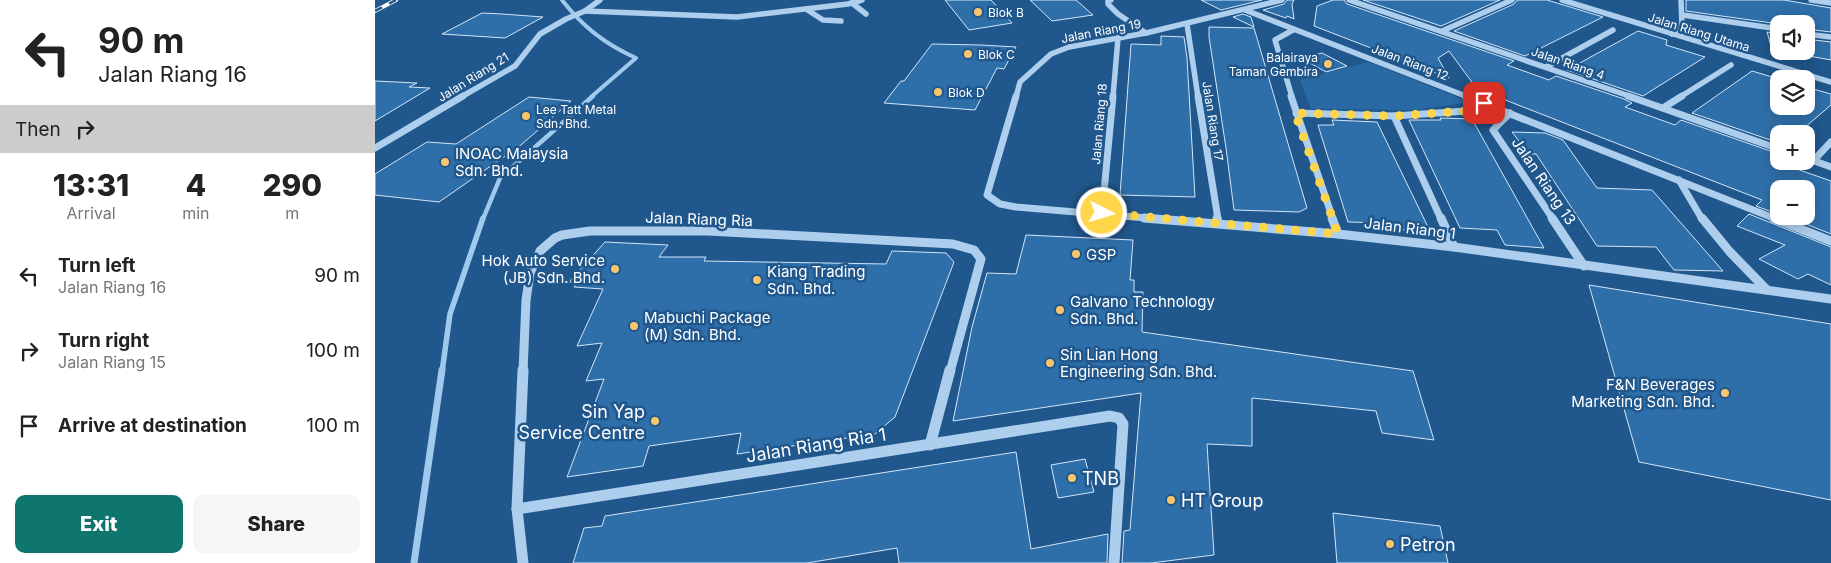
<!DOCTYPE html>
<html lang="en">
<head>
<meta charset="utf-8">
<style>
	body { margin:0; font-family:Inter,sans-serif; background:#f6f6f6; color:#222; height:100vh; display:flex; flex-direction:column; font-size:19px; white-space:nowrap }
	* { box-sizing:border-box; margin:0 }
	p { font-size:16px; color:#767676 }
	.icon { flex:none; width:28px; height:28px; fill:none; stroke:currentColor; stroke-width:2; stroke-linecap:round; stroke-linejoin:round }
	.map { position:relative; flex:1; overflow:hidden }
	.drawer { display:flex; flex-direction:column; background:#fff; width:375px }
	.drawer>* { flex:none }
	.top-card { background:#fff; color:#222; overflow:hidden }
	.controls { position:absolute; left:1395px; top:15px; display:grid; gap:10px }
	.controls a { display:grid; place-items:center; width:45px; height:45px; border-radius:10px; background:#fff; box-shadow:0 2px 12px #0003; font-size:25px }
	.pin { position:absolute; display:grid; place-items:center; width:42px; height:42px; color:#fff; margin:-21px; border-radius:10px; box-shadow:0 2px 8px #0006 }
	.me { position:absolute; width:55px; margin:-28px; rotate:95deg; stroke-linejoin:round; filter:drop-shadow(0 0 4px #0008) }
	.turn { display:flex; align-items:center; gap:18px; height:105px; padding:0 15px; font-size:22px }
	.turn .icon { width:65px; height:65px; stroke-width:2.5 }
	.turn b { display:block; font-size:35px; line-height:42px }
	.then { display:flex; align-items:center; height:48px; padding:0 15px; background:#0003; gap:10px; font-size:19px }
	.eta { display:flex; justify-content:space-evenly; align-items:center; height:85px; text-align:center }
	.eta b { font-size:30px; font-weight:800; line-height:35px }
	.cta { display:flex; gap:10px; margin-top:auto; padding:10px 15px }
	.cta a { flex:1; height:58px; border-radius:10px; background:#0f766e; color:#fff; font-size:20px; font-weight:800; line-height:58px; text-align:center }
	.cta a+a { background:#f6f6f6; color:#222 }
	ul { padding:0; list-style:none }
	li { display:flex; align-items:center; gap:15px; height:75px; padding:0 15px }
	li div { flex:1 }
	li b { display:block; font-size:19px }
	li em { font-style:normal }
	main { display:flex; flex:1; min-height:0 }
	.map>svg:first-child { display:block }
</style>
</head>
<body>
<main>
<section class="drawer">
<div class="top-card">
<div class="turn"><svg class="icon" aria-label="left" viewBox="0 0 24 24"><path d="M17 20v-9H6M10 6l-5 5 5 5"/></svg><div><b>90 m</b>Jalan Riang 16</div></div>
<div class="then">Then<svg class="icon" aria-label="right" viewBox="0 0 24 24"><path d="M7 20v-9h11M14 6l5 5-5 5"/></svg></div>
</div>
<div class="eta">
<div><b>13:31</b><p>Arrival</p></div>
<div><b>4</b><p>min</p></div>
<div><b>290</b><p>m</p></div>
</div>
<ul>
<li><svg class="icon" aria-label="left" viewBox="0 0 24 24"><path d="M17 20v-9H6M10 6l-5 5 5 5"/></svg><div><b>Turn left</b><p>Jalan Riang 16</p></div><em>90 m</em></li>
<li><svg class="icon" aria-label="right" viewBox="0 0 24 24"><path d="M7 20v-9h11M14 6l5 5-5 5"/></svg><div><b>Turn right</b><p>Jalan Riang 15</p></div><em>100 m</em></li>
<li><svg class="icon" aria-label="arrive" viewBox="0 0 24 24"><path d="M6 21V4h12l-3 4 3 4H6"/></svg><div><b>Arrive at destination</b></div><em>100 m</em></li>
</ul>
<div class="cta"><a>Exit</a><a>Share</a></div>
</section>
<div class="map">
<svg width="1456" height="563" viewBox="0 0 1456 563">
	<rect width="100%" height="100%" fill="#20578c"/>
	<!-- green -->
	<path fill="#296aa4" d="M993,62L1092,101L1090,103L1040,110L936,109L925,80Z"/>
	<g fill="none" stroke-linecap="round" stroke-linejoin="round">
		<!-- stream-far3 -->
		<path stroke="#a0caed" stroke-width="4" d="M187,0C208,27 230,44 261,58L216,97"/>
		<!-- stream-far2 -->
		<path stroke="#a0caed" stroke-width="4.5" d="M108,219L125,178L218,96"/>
		<!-- stream-far1 -->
		<path stroke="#a0caed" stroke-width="5.5" d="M67,372L75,314L108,218"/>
		<!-- stream -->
		<path stroke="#a0caed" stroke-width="7" d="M39,563L67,370"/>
	</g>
	<!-- building -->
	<g fill="#2f6fa9" stroke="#d2e6f9">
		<path d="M570,0H616L637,23L594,30Z"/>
		<path d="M655,0H701L718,15L677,21Z"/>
		<path d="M826,0H887L846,10Z"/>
		<path d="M912,0H919L917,4L919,19L912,16L911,18L888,10L909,4Z"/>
		<path d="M958,0H969L972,4L1139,61L1132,65L1174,80L1181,76L1249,99L1257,103L1250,107L1300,125L1306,120L1404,154V157L1399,161L1456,181V234L1411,216H1431V189H1404V214L1397,212L1381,206L1387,200L1102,89L1074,51L1063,58L1074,78L939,26L942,6Z"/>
		<path d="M988,0H1125L1066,26Z"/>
		<path d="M1142,0H1172L1228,17L1150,56L1079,31L1139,4Z"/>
		<path d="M1311,0H1409L1456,8V32L1431,29V24H1404L1311,11Z"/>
		<path d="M107,13L127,14L168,17L130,38L67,34Z"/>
		<path d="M868,14L876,17L879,27L858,17Z"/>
		<path d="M834,27L879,28L932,208L924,212L859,210L851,148L834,37Z"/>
		<path d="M1263,31L1289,39L1292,40L1291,45L1330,57L1268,96L1192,70Z"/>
		<path d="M1392,32L1404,34V47L1396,46Z"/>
		<path d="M786,36L809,37L812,58L820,197L745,195L756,44L786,45Z"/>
		<path d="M1431,39L1456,42V60L1417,53V51H1431Z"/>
		<path d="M557,44L606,45L641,47L629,69L622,68L600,110L509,103L526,81H529Z"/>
		<path d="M947,53L972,66L951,72L926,58Z"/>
		<path d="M1377,71L1404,79V106H1431V87L1456,94V105L1422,134H1404V143L1317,113Z"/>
		<path d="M0,81L42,83L34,87L55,88L0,121Z"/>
		<path d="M154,97L196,101L146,145L64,202L0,195V174L52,142L81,144Z"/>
		<path d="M1065,118L1097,119L1169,248L1130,245L1122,230L1085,228L1034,120H1066Z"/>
		<path d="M957,120L1002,122L1053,227H1050L1051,231L1015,229L1012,223L973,222L943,125H959Z"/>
		<path d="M1137,132L1170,133L1188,140L1222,188L1277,190L1348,271L1299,270L1281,247L1222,246L1161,154H1154Z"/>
		<path d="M1374,214L1456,247V285L1433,274L1423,279L1384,259L1410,245L1362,226Z"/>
		<path d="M651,235L758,240L755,280H759V292H768L767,332L1038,371L1059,440L1007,433L1001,411L877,398V446L832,444L839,555L776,563H747L749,531L755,530L766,393L578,421L597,327L612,273L641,274Z"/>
		<path d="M230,242L293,245L284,257H331L329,261L511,264L517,251L571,253L579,262L520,417L500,434L362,454L366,433L274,446L268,466L192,477L229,379L211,381L227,343L202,346L228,289L199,287L203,282H194Z"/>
		<path d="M1214,285L1456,324V500L1264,462Z"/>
		<path d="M641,452L656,549L733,534L732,563H524L522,548L432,563H198L209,528L227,526L230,516Z"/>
		<path d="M710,459L719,492L683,498L676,465Z"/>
		<path d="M958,513L1065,526L1073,563H962Z"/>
	</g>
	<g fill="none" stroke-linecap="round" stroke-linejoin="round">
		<!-- minor-far3 -->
		<g stroke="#adceec" stroke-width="5.5">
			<path d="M736,0L733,1V4L743,14L771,33"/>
			<path d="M974,0L1257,97"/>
			<path d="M1187,0L1456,82"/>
			<path d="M1436,0L1456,3"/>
			<path d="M477,3L491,14"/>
			<path d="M431,9L448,20L466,21"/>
			<path d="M870,10L1093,97"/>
			<path d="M210,11L362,17L473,4L487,0"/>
			<path d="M1308,15L1404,29"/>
			<path d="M812,24L823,97"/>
			<path d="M1067,31L1137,0"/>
			<path d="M1297,34L1307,26L1306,0"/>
			<path d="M1431,34L1456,37"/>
			<path d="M1171,67L1238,30"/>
			<path d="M86,97L140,66L165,34L191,19L210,11L225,0"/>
			<path d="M641,97L645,82L676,54L694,47L771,33L907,0"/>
			<path d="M738,97L743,38"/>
			<path d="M917,97L900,40L918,30"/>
			<path d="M1305,97L1356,65"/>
		</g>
		<!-- minor-far2 -->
		<g stroke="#adceec" stroke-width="7">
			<path d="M641,96L612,195L625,204L641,207L784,219"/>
			<path d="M823,96L843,219"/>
			<path d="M916,96L958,219"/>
			<path d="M1090,96L1401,219"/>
			<path d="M1253,96L1404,149"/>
			<path d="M1288,108L1307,96"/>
			<path d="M921,113L1019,116L1091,111L1109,103"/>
			<path d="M1135,113L1118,130L1178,219"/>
			<path d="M1019,116L1066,219"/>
			<path d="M0,148L88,96"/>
			<path d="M1431,158L1456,167"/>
			<path d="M1438,161L1456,142"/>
			<path d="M1304,180L1327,219"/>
			<path d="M727,213L738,96"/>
		</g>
		<!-- minor-far1 -->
		<g stroke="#adceec" stroke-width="9">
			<path d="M769,218L963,234L1079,247L1456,299"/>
			<path d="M842,218L843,222"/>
			<path d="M957,218L963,234"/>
			<path d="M1066,218L1079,247"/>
			<path d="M1177,218L1209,266"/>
			<path d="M1327,218L1355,252L1392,290"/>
			<path d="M1398,218L1456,241"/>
			<path d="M148,372L151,300L155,273L165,251L180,238L187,235L215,231H333L578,244L599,250L606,259L575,372"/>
		</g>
		<!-- minor -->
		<g stroke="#adceec" stroke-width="11">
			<path d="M148,370L142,509L148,563"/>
			<path d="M555,445L575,370"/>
			<path d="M142,509L735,416L744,418L748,424L739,563"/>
		</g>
		<!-- rail casing -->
		<g stroke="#fff" stroke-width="4">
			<path id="rail" d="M0,11L21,0"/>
		</g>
		<!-- rail -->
		<use href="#rail" stroke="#20578c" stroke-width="2.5" stroke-dasharray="8" stroke-linecap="butt"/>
	</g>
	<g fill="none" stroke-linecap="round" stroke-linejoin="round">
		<!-- route -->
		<path stroke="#ffd54a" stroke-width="9" stroke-dasharray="0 16.2" d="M727,213L963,234L920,113L1019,116L1091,111L1109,103"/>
	</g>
	<!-- markers -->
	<g fill="#f9c66d" stroke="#20578c" stroke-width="2">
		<circle cx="603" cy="12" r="5"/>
		<circle cx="593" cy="54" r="5"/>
		<circle cx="953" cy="64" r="5"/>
		<circle cx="563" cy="92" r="5"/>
		<circle cx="151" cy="116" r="5"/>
		<circle cx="70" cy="162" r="5"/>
		<circle cx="701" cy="254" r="5"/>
		<circle cx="240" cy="269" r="5"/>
		<circle cx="382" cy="280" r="5"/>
		<circle cx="685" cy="310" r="5"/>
		<circle cx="259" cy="326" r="5"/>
		<circle cx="675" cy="363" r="5"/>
		<circle cx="1350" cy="393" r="5"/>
		<circle cx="280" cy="421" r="5"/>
		<circle cx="697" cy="478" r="5"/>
		<circle cx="796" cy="500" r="5"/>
		<circle cx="1015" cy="544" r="5"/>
	</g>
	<g text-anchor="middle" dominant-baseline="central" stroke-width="5" stroke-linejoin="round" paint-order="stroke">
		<!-- far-poi labels -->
		<g font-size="12" fill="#fff" stroke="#20578c" text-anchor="start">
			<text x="613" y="12">Blok B</text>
			<text x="603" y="54">Blok C</text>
			<text x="943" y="57" text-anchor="end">Balairaya<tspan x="943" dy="14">Taman Gembira</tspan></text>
			<text x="573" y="92">Blok D</text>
			<text x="161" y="109">Lee Tatt Metal<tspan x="161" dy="14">Sdn. Bhd.</tspan></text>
		</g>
		<!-- far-street labels -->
		<g font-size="12" fill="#fff" stroke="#20578c">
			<text transform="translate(726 31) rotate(-11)">Jalan Riang 19</text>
			<text transform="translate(1324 32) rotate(17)">Jalan Riang Utama</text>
			<text transform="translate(1035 62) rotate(21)">Jalan Riang 12</text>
			<text transform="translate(1193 63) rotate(19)">Jalan Riang 4</text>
			<text transform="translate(98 77) rotate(-32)">Jalan Riang 21</text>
			<text transform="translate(838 121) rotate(81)">Jalan Riang 17</text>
			<text transform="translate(724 124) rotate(-85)">Jalan Riang 18</text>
		</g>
		<!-- poi labels -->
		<g font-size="15" fill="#fff" stroke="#20578c" text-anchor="start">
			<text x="80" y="153">INOAC Malaysia<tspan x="80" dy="17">Sdn. Bhd.</tspan></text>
			<text x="711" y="254">GSP</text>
			<text x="230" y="260" text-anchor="end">Hok Auto Service<tspan x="230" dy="17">(JB) Sdn. Bhd.</tspan></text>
			<text x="392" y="271">Kiang Trading<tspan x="392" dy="17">Sdn. Bhd.</tspan></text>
			<text x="695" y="301">Galvano Technology<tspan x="695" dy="17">Sdn. Bhd.</tspan></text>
			<text x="269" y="317">Mabuchi Package<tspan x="269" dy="17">(M) Sdn. Bhd.</tspan></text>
			<text x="685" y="354">Sin Lian Hong<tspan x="685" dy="17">Engineering Sdn. Bhd.</tspan></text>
			<text x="1340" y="384" text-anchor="end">F&amp;N Beverages<tspan x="1340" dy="17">Marketing Sdn. Bhd.</tspan></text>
		</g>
		<!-- street labels -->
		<g font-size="15" fill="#fff" stroke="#20578c">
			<text transform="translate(1169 181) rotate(56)">Jalan Riang 13</text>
			<text transform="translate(324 219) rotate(2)">Jalan Riang Ria</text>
			<text transform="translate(1035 228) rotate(7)">Jalan Riang 1</text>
		</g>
		<!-- near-poi labels -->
		<g font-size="18" fill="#fff" stroke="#20578c" text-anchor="start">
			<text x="270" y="411" text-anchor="end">Sin Yap<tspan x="270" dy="21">Service Centre</tspan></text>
			<text x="707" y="478">TNB</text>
			<text x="806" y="500">HT Group</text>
			<text x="1025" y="544">Petron</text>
		</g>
		<!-- near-street labels -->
		<g font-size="18" fill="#fff" stroke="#20578c">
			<text transform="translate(441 445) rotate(-9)">Jalan Riang Ria 1</text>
		</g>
	</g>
</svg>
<div class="controls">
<a><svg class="icon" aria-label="sound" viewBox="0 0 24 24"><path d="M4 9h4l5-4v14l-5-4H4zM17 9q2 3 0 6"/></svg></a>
<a><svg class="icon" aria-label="layers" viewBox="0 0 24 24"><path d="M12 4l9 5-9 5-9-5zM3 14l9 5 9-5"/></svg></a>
<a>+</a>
<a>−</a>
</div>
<div class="pin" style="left:1109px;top:103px;background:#d93025"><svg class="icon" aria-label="arrive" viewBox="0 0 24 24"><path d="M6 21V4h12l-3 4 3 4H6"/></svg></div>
<svg class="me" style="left:727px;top:213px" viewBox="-20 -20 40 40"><circle r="17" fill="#ffd54a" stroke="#fff" stroke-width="3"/><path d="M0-11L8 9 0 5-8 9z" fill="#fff"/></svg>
</div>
</main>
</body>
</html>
